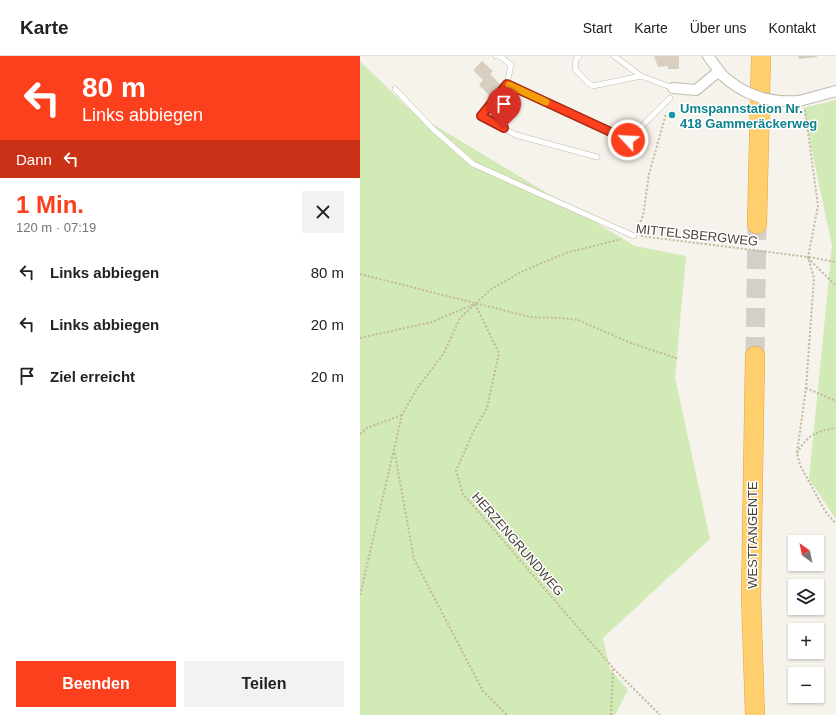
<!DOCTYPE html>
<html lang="de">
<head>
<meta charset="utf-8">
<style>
	body { margin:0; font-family:Arial,sans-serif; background:#f2f2f2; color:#222; height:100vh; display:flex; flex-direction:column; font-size:15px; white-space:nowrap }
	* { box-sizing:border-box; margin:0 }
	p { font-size:13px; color:#767676 }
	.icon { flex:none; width:22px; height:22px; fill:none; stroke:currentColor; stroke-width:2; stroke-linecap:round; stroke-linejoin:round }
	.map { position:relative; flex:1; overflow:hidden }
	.drawer { display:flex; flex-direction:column; background:#fff; width:360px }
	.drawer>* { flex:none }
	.hud { background:#fc3f1d; color:#fff; overflow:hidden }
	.needle { width:26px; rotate:327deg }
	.controls { position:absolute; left:428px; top:479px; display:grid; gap:8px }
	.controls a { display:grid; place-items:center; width:36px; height:36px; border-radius:0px; background:#fff; box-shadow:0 1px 3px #0004; font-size:20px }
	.pin { position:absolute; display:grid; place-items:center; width:34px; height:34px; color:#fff; margin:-41px -17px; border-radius:50% 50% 50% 0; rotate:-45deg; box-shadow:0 0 4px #0007 }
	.pin .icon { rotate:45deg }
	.me { position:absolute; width:44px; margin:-22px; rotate:295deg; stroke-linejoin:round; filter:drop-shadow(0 0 3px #0008) }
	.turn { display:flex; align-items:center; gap:14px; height:84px; padding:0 16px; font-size:18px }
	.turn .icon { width:52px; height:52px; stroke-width:2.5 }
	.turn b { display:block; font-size:28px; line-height:34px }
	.then { display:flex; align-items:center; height:38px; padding:0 16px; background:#0003; gap:8px; font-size:15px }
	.round { display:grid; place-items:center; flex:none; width:42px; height:42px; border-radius:0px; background:#f2f2f2 }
	.headline { display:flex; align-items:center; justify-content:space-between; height:68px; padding:0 16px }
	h1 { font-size:24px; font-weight:800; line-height:30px; color:#fc3f1d }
	.primary-button { display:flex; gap:8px; margin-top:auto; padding:8px 16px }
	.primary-button a { flex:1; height:46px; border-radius:0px; background:#fc3f1d; color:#fff; font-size:16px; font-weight:800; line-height:46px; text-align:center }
	.primary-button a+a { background:#f2f2f2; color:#222 }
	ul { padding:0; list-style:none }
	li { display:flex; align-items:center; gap:12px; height:52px; padding:0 16px }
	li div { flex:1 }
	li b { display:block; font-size:15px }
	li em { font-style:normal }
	header { display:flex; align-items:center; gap:24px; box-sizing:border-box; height:56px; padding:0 20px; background:#fff; border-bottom:1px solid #e0e0e0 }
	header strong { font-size:19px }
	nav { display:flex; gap:22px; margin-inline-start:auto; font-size:14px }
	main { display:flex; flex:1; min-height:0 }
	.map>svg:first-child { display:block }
</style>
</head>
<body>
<header>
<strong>Karte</strong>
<nav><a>Start</a><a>Karte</a><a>Über uns</a><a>Kontakt</a></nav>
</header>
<main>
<section class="drawer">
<div class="hud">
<div class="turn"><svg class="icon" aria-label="left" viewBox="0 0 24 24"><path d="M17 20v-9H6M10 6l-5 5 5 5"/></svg><div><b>80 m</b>Links abbiegen</div></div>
<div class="then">Dann<svg class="icon" aria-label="left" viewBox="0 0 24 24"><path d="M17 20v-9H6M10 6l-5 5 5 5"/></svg></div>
</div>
<div class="headline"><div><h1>1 Min.</h1><p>120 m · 07:19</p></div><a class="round"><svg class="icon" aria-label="close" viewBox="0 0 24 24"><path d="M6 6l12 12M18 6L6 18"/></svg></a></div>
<ul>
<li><svg class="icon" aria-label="left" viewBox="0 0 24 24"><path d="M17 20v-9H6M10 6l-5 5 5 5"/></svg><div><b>Links abbiegen</b></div><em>80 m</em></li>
<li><svg class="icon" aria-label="left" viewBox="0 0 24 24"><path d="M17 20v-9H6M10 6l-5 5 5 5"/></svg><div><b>Links abbiegen</b></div><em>20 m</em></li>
<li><svg class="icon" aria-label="arrive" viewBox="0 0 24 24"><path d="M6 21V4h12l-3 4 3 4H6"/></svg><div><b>Ziel erreicht</b></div><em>20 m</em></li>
</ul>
<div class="primary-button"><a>Beenden</a><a>Teilen</a></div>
</section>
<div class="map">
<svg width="476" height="659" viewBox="0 0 476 659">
	<rect width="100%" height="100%" fill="#f6f3ec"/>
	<!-- green -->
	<g fill="#d2eab5">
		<path d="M0,5L51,55L275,190L326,200L315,321L350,483L243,582L250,613L268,634L255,659H0Z"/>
		<path d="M476,44V463L449,423L472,190L443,52Z"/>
	</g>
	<!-- building -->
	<g fill="#d8cfc1">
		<path d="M294,0H319V13H308V10L298,11Z"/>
		<path d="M438,0H457V1L439,3Z"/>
		<path d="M122,5L133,15L130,18L141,29L130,40L119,29L123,24L113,14Z"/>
	</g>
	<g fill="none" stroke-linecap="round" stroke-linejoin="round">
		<!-- highway-tunnel -->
		<path stroke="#d4d0c8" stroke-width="19" stroke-dasharray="19 10" stroke-linecap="butt" d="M395,300L397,168"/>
		<!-- lane casing -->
		<g stroke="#c2bbae" stroke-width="6">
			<g id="lane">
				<path d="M136,0H140L151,9L147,28L268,84L310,42"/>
				<path d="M219,0L216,3L215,13L228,27L233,30L281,20"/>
				<path d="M254,0L281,20L313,32"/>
				<path d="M147,28L121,60L156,79L237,101"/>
				<path d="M35,33L72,72L113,108L274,180"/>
			</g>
		</g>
		<!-- street casing -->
		<g stroke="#c2bbae" stroke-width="12">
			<g id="street">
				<path d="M348,0L362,19"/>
				<path d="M313,32L336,34L359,15"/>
				<path d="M439,45L476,35"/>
			</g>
		</g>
		<!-- highway casing -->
		<g stroke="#e0a43c" stroke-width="20">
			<g id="highway">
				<path d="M397,168L401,0"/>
				<path d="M395,300L391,540L395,659"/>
			</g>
		</g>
		<!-- path -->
		<g stroke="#c4b79f" stroke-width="2" stroke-dasharray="2 2" stroke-linecap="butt">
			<path d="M445,54L458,150L448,201L454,222L446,332L437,397L440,409L465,455L476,468"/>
			<path d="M277,173L283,160L289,118L306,58"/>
			<path d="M281,180L345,188"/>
			<path d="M449,201L476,206"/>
			<path d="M448,202L476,230"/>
			<path d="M0,218L170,261L202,262L218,264L271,287L319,303"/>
			<path d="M115,248L139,297L127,352L114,374L96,415L103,438L253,612L300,659"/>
			<path d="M0,282L72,266L114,248"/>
			<path d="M446,332L476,345"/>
			<path d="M0,378L7,372L42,359"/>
			<path d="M34,393L54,503L123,635L147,659"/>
			<path d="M437,397C448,379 455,375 476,372"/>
			<path d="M0,539L42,359L56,334L84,297L100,262L130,234L161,216L206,197L261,183"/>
			<path d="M251,659L253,612"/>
		</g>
		<!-- lane -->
		<use href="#lane" stroke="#fff" stroke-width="5"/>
		<!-- street -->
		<use href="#street" stroke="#fff" stroke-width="10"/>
		<!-- highway -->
		<use href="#highway" stroke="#ffcf6e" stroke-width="19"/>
		<!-- street-bridge casing -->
		<g stroke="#c2bbae" stroke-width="12" stroke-linecap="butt">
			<path id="street-bridge" d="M362,19C385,40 409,47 439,45"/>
		</g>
		<!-- path-bridge -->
		<path stroke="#c4b79f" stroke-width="2" stroke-dasharray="2 2" stroke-linecap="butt" d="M345,188L448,201"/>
		<!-- street-bridge -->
		<use href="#street-bridge" stroke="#fff" stroke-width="10"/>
	</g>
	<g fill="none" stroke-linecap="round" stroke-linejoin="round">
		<!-- route casing -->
		<g stroke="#a42913" stroke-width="10">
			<path id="route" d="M144,72L121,60L147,28L268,84"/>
		</g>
		<!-- route -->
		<use href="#route" stroke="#fc3f1d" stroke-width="7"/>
		<!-- slow -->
		<path stroke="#f59e0b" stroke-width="7" d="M149,29L186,46"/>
	</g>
	<!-- markers -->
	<circle fill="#0f9aa8" stroke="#fff" stroke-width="1.5" cx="312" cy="59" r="4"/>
	<g text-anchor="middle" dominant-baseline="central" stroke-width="3" stroke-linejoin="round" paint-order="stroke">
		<!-- culture labels -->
		<g font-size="13" font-weight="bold" fill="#0d838f" stroke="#fff" text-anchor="start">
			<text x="320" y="52">Umspannstation Nr.<tspan x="320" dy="15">418 Gammeräckerweg</tspan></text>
		</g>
		<!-- street labels -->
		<g font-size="13" fill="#4b4439" stroke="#fff">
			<text transform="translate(337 179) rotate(6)">MITTELSBERGWEG</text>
			<text transform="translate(392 479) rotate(-90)">WESTTANGENTE</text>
			<text transform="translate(158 488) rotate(49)">HERZENGRUNDWEG</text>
		</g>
	</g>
</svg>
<div class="controls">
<a><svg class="needle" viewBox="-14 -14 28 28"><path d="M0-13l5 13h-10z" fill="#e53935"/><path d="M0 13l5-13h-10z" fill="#767676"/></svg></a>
<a><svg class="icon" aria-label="layers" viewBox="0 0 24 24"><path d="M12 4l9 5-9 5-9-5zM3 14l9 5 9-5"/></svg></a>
<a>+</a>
<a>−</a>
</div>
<div class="pin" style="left:144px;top:72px;background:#d93025"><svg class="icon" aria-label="arrive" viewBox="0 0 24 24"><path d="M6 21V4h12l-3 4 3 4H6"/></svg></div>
<svg class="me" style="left:268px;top:84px" viewBox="-20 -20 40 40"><circle r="17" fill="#fc3f1d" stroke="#fff" stroke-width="3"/><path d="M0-11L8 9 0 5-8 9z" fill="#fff"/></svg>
</div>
</main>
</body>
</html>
